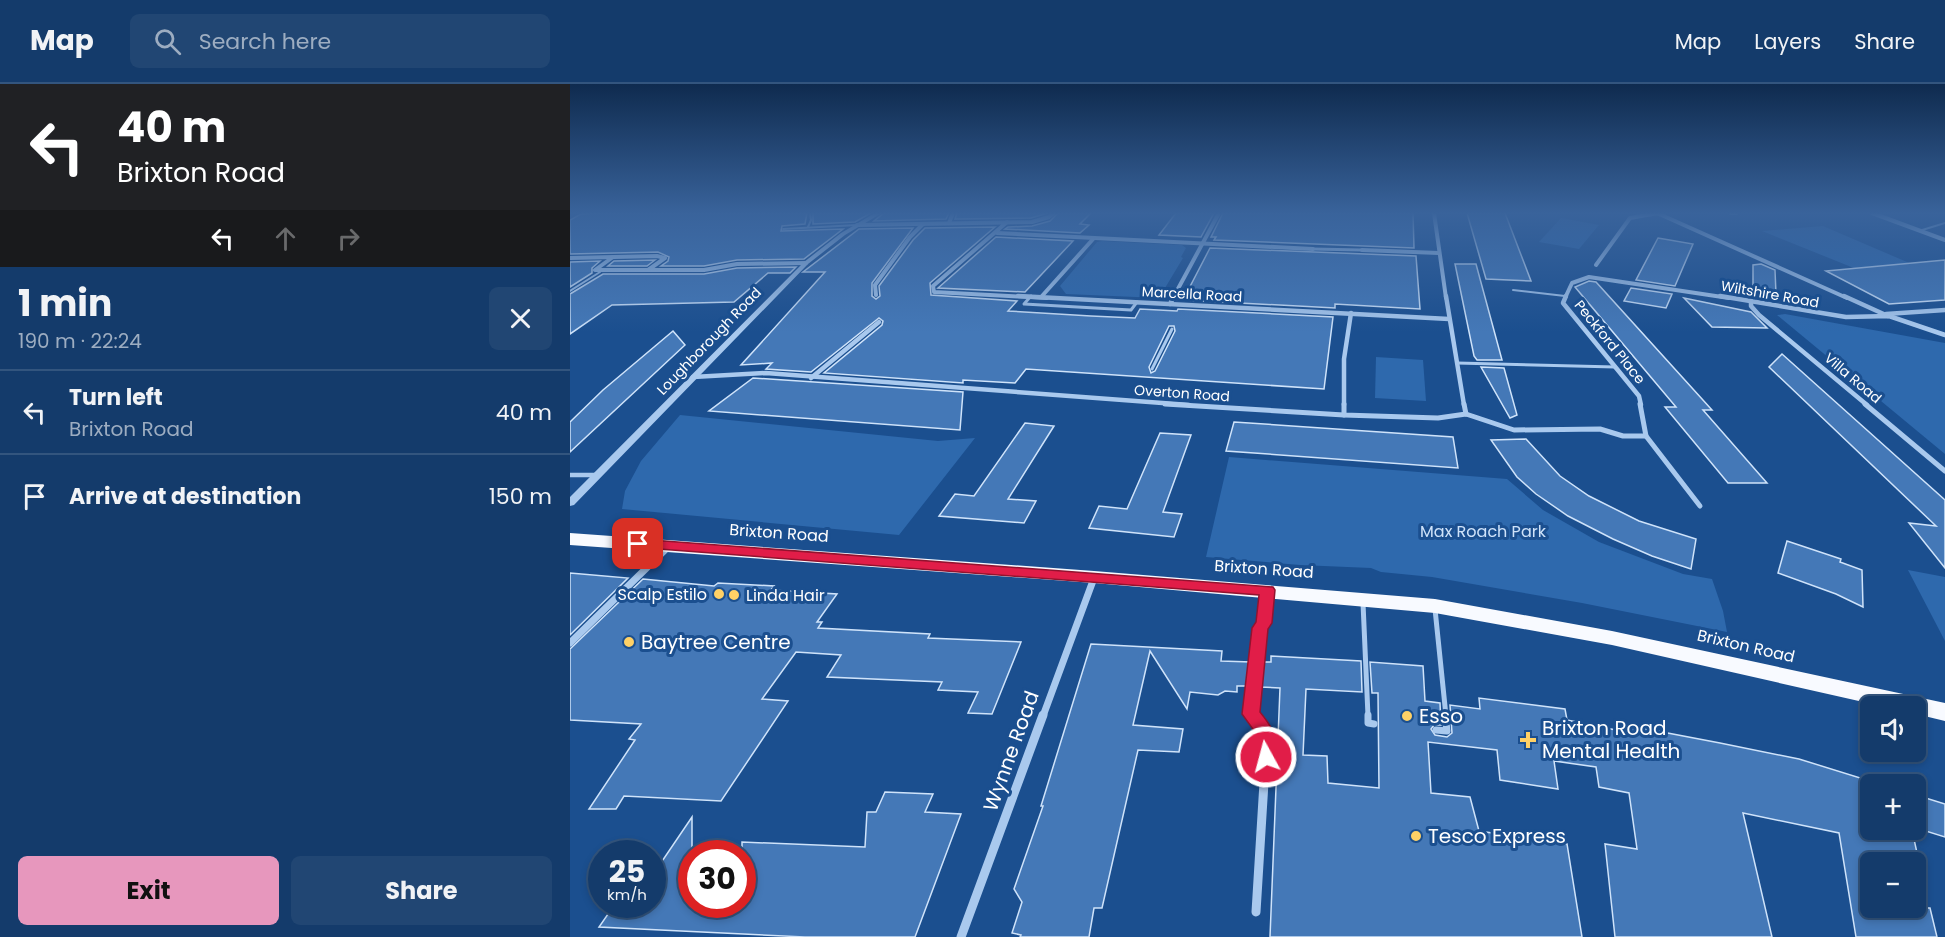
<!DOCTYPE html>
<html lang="en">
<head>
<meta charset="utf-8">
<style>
	body { margin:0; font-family:Poppins,sans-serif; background:#214673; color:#f1f3f6; height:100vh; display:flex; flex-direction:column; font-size:22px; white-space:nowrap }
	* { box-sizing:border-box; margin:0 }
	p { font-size:20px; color:#9dadc1 }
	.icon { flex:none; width:33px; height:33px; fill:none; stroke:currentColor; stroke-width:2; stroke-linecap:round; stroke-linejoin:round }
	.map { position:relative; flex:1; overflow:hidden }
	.panel { display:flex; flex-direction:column; background:#143b6b; width:570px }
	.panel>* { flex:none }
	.hud { background:#202124; color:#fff; overflow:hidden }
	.tools { position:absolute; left:1290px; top:612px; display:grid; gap:12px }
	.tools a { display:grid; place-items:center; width:66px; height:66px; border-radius:9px; background:#143b6b; box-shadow:0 3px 9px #0003,0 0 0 2px #33557e; font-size:30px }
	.speed { position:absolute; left:18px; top:756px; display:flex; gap:12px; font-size:30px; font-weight:700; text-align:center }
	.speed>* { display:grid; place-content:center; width:78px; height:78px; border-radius:50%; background:#143b6b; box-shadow:0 3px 9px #0003,0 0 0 2px #33557e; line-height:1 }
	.speed small { font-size:15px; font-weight:400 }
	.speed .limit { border:9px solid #d22; background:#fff; color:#111 }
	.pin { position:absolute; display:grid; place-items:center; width:51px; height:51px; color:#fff; margin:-26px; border-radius:12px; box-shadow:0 3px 9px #0006 }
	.me { position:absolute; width:66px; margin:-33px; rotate:353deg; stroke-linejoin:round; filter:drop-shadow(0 0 4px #0008) }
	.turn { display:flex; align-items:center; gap:21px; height:126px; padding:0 18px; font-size:27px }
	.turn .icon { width:78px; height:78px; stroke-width:2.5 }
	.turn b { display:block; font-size:42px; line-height:51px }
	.lanes { display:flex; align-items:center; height:57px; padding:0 18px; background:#0003; justify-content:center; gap:30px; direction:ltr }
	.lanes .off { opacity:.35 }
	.round { display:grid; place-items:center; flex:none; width:63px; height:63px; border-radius:9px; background:#214673 }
	.summary { display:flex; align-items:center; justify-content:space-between; height:102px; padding:0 18px }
	h1 { font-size:36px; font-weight:700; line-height:45px }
	.button { display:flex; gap:12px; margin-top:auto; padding:12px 18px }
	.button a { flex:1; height:69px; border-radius:9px; background:#e797bd; color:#111; font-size:24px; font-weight:700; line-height:69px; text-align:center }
	.button a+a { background:#214673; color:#f1f3f6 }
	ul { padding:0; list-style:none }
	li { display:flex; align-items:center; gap:18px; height:84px; padding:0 18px; border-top:2px solid #33557e }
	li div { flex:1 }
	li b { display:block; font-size:22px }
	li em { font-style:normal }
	header { display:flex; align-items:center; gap:36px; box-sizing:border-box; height:84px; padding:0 30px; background:#143b6b; border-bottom:2px solid #33557e }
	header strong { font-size:28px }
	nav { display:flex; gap:33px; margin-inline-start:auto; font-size:21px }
	.search { width:420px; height:54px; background:#214673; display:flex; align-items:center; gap:15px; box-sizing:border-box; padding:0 21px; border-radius:9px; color:#9dadc1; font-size:22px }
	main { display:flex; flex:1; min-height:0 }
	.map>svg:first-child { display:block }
</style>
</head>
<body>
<header>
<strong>Map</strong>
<div class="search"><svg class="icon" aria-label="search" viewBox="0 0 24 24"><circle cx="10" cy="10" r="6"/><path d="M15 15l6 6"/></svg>Search here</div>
<nav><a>Map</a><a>Layers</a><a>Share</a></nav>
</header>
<main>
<section class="panel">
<div class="hud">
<div class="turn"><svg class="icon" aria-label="left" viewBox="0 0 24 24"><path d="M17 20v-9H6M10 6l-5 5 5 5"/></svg><div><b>40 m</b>Brixton Road</div></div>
<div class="lanes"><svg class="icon" aria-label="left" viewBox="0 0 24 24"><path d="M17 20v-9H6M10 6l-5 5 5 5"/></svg><svg class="icon off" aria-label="ahead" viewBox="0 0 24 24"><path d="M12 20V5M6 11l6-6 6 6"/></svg><svg class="icon off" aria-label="right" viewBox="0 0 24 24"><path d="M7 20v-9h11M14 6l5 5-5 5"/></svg></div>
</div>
<div class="summary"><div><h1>1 min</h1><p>190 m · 22:24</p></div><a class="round"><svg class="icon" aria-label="close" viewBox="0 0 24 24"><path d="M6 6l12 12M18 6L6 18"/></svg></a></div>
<ul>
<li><svg class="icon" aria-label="left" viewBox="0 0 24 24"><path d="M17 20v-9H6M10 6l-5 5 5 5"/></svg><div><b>Turn left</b><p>Brixton Road</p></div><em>40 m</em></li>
<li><svg class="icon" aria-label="arrive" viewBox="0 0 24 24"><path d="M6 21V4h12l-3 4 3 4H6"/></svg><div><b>Arrive at destination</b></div><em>150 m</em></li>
</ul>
<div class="button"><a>Exit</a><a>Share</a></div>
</section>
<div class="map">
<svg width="1375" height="853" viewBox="0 0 1375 853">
	<rect width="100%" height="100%" fill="#1b4f8f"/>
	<!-- green -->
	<g fill="#2e69ad">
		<path d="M991,134L1029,141L1009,165L969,158Z"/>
		<path d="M1253,142L1372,193L1316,197L1192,147Z"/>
		<path d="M532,157L612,161L616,164L611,173L613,174L589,214L496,210L490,202L527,158Z"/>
		<path d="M1215,230L1375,259V370L1207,231Z"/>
		<path d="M806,273L853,276L856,317L805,314Z"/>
		<path d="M110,331L368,357L405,354L329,451L52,425L55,407L71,377Z"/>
		<path d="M659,373L937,395L973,426L1029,458L1113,490L1142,495L1153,527L1157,548L1012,519L862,493L811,488L801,484L730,481L636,473Z"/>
		<path d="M1338,486L1375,493V557Z"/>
	</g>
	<!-- building -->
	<g fill="#4478b7" stroke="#cfe3fa" stroke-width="1.5" fill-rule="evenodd">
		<path d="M34,129H237L235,140L212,142L211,147L273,145L234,175L167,176L134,182H91L98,177L99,173L88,168L0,170V136L11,130Z"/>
		<path d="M243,129H301L285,138L243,140Z"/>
		<path d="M314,129H379L376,135L304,137Z"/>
		<path d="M387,129H478L461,134L385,135Z"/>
		<path d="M488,129H521L510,140L519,141L510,149L435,145L438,143L462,142L480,137Z"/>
		<path d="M606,129H644L631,153L589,151Z"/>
		<path d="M653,129H843L844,164L644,156L646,153H641Z"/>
		<path d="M897,129H935L961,197L916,195Z"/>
		<path d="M425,143L360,199L361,211L447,217L438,227L521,232L565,234L570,225L607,227L608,225L763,233L754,305L456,285L445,299L393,296V299L254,289L312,241L313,237L309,234L241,288L196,285L202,279L171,281L255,188H233L289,145L343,144L302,199V212L306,215L310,212L309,202L343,156L355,144ZM599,242H604L605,247L585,287L581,289L579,283Z"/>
		<path d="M426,153L503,157L455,208L368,204Z"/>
		<path d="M1088,154L1123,160L1105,202L1066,196Z"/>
		<path d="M640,164L846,172L850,225L765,220V224L613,216Z"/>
		<path d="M85,176L77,182H38L44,177Z"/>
		<path d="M1375,176V216L1319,220L1256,187Z"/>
		<path d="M30,177L22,184V189L0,203V178Z"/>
		<path d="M885,180H906L932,276H907L904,272Z"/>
		<path d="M1191,180L1205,186L1206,210L1183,206V181Z"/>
		<path d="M226,183L220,189H198L164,218L42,221L0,250V210L33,190H134L167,184Z"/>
		<path d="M1019,197L1026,198L1142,326H1133L1197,399H1158L1095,323H1106L1005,203Z"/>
		<path d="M1061,204L1102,210L1096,224L1054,217Z"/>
		<path d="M1114,214L1181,228L1197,244L1142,243Z"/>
		<path d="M103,247L115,261L0,368V338L33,306Z"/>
		<path d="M1212,270L1375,416V484L1339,439L1366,442L1199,283Z"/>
		<path d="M911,283L934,284L947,331L940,334Z"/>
		<path d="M183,294L393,308L390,346L139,327Z"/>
		<path d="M664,338L883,353L888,384L656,367Z"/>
		<path d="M455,339L484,342L438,415L466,417L454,439L369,432L385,410L404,412Z"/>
		<path d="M590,349L621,351L593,428L612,430L604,453L519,444L529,422L557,425Z"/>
		<path d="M956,355L990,392L1019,412L1069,437L1126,455L1121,485L1082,472L1043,455L998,432L966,410L947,393L921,356Z"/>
		<path d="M1217,457L1271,475L1270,478L1292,486L1293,523L1266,510L1208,489Z"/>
		<path d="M0,489L58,494L0,551Z"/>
		<path d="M73,495L144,502L148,499L204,502L201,506L267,510L247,538H252L248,544L360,550L358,554L451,558L422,630L398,629L408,608L368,606L372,598L257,593L271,571L226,568L192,615L218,617L151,717L54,712L46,725H19L65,656L59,655L71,640L0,636V565Z"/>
		<path d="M521,560L652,567L651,577L681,578L678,602H667V608L655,607L648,611L620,608L617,625L580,567L563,641L613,645L609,668L568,666L532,824H524L519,853H450L451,851L442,849L452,818L444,805L473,722H471Z"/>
		<path d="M701,572L791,577L792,608L736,605L733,671L757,672L758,699L809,704L808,609H802L800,578L853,582L855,617L870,619L871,641H864L861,645L865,651L877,653L882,649L880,621L910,625L909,614L995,625L997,636L1046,646L1045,639L1150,659L1229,675L1300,697V746H1342L1349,778H1300V824H1360L1367,853H1286L1269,749L1173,729L1202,853H1045L1035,760L1067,765L1059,709L1029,703L1026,683L984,677L988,705L930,696L927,666L858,658L861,709L900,713L909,747L997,760L1012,853H700L710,604L690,603L692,578H701Z"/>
		<path d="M315,708L363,710L355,728L391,730L345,853H235L29,843L45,820H82V792L122,733V820H172V758L295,763L297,728H306Z"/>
		<path d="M1346,711L1375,720V753L1346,744Z"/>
	</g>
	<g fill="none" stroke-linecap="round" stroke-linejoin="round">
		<!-- service-far4 -->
		<g stroke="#a9c9ee" stroke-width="2">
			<path d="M238,143L241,136L240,129"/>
			<path d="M213,145L287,141"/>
			<path d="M1349,147L1375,139"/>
			<path d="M943,206L995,212"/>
			<path d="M0,207L30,188"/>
			<path d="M459,214L461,212"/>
		</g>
		<!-- service-far3 -->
		<g stroke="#a9c9ee" stroke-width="3">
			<path d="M461,212L454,220L561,226L567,218"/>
			<path d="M887,279L1045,283"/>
			<path d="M582,285L602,245"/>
		</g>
		<!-- service-far2 -->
		<path stroke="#a9c9ee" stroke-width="4.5" d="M0,391H27"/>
		<!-- service-far1 -->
		<g stroke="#a9c9ee" stroke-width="5">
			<path d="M793,519L798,632"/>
			<path d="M865,525L876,632"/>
		</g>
		<!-- service -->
		<g stroke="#a9c9ee" stroke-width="7">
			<path d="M798,631V639L804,640"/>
			<path d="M866,646L877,647L875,631"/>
		</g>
		<!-- pedestrian -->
		<path stroke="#a9c9ee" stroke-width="3" d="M743,165L792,166"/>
		<!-- minor-far4 -->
		<g stroke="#a9c9ee" stroke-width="4">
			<path d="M864,129L876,214"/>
			<path d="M1087,129L1277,214"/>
			<path d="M1161,129H1166"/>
			<path d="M1302,129L1375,156"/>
			<path d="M437,138L363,202L364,208L477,214"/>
			<path d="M379,139L383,129"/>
			<path d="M287,141L462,138L479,133L484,129"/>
			<path d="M427,149L743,165"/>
			<path d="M792,166L869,169"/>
			<path d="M43,173L25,186H134L167,180L236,179"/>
			<path d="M0,174L87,172L95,174L78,186"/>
			<path d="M1026,181L1060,134L1088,129"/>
			<path d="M306,211L305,201L340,153L353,140"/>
			<path d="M472,212L524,154"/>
			<path d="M603,214L649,129"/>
			<path d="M995,214L1002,199L1019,193L1159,214"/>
		</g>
		<!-- minor-far3 -->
		<g stroke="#a9c9ee" stroke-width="4.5">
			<path d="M448,212L879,235"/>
			<path d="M876,212L894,321"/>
			<path d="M996,212L993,219L1069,312L1071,321"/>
			<path d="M1150,212L1276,233L1319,232L1375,251"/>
			<path d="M1274,212L1318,232"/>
			<path d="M1181,217V222L1189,231L1297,321"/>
			<path d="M600,220L604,212"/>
			<path d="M1316,230L1375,226"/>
			<path d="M123,293L196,289L619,321"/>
			<path d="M241,294L309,238"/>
			<path d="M774,321V275L781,229"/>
		</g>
		<!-- minor-far2 -->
		<g stroke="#a9c9ee" stroke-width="5">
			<path d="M595,320L774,331L868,334L896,330L944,346L1030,345L1053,352H1076"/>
			<path d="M774,320V331"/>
			<path d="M894,320L896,330"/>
			<path d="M1070,320L1076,352L1130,422"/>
			<path d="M1295,320L1375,387"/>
		</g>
		<!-- minor-far1 -->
		<g stroke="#a9c9ee" stroke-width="7">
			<path d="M0,559L98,463"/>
			<path d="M473,632L524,494"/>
			<path d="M683,632L681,630L690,544L694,539L697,507"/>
		</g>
		<!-- minor -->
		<g stroke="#a9c9ee" stroke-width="9">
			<path d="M681,631L697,650L686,828"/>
			<path d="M391,853L473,631"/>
		</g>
		<!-- tertiary -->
		<path fill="#a9c9ee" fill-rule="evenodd" d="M305,129H312L275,151L238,180L4,421L0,422V413L234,178L271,149Z"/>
		<!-- trunk -->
		<path fill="#f8faff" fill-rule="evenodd" d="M0,449L524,487L865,515L1042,547L1375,619V637L1346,630V622H1311L1042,561L865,529L524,499L0,461Z"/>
	</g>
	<!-- sky -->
	<linearGradient id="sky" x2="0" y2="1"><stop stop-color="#0f2b4f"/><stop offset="0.52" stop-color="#39639b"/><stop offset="1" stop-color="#39639b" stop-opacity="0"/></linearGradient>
	<rect width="1375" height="248" fill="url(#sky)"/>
	<!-- route -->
	<path fill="#e11d48" stroke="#92132f" stroke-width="1.5" d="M68,455L703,503L705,506L702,539L698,545L690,628C703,644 712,658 703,678L696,681L689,678L686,673L688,652L672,630L682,544L686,538L689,511L63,463L61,460Z"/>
	<!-- markers -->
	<g fill="#ffd166" stroke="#1b4f8f" stroke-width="2">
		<circle cx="149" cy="510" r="6"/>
		<circle cx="164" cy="511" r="6"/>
		<circle cx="59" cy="558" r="6"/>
		<circle cx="837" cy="632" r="6"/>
		<path d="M955 647h6v6h6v6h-6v6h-6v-6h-6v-6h6z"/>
		<circle cx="846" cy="752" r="6"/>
	</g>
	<g text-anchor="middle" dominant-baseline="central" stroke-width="6" stroke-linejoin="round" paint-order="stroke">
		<!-- far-street labels -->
		<g font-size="14" fill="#fff" stroke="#1b4f8f">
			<text transform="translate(622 210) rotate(3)">Marcella Road</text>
			<text transform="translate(1200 210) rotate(10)">Wiltshire Road</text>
			<text transform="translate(139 257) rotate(-46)">Loughborough Road</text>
			<text transform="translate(1040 258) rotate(51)">Peckford Place</text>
			<text transform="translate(1283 294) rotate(40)">Villa Road</text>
			<text transform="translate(612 309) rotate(4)">Overton Road</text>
		</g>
		<!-- park labels -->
		<g font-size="16" fill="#cfe3fa" stroke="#1b4f8f">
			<text x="913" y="447">Max Roach Park</text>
		</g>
		<!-- street labels -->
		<g font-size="16" fill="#fff" stroke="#1b4f8f">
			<text transform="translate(209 449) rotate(4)">Brixton Road</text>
			<text transform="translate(694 485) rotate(4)">Brixton Road</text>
			<text transform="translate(1176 562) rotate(13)">Brixton Road</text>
		</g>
		<!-- poi labels -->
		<g font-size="16" fill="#fff" stroke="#1b4f8f" text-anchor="end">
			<text x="137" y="510">Scalp Estilo</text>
			<text x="176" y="511" text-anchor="start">Linda Hair</text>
		</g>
		<!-- near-poi labels -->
		<g font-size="20" fill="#fff" stroke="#1b4f8f" text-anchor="start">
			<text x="71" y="558">Baytree Centre</text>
			<text x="849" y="632">Esso</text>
			<text x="972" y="644">Brixton Road<tspan x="972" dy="23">Mental Health</tspan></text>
			<text x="858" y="752">Tesco Express</text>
		</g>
		<!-- near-street labels -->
		<g font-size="20" fill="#fff" stroke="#1b4f8f">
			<text transform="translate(441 667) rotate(-70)">Wynne Road</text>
		</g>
	</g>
</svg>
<div class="tools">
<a><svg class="icon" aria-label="sound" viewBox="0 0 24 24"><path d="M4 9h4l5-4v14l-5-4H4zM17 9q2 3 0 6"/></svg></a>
<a>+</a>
<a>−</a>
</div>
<div class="speed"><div>25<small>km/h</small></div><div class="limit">30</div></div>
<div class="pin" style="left:68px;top:460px;background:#d93025"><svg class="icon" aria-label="arrive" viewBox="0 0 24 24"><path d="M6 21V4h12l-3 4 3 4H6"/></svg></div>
<svg class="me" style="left:696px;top:673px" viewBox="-20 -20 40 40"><circle r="17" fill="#e11d48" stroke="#fff" stroke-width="3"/><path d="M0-11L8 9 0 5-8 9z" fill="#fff"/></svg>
</div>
</main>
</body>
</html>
